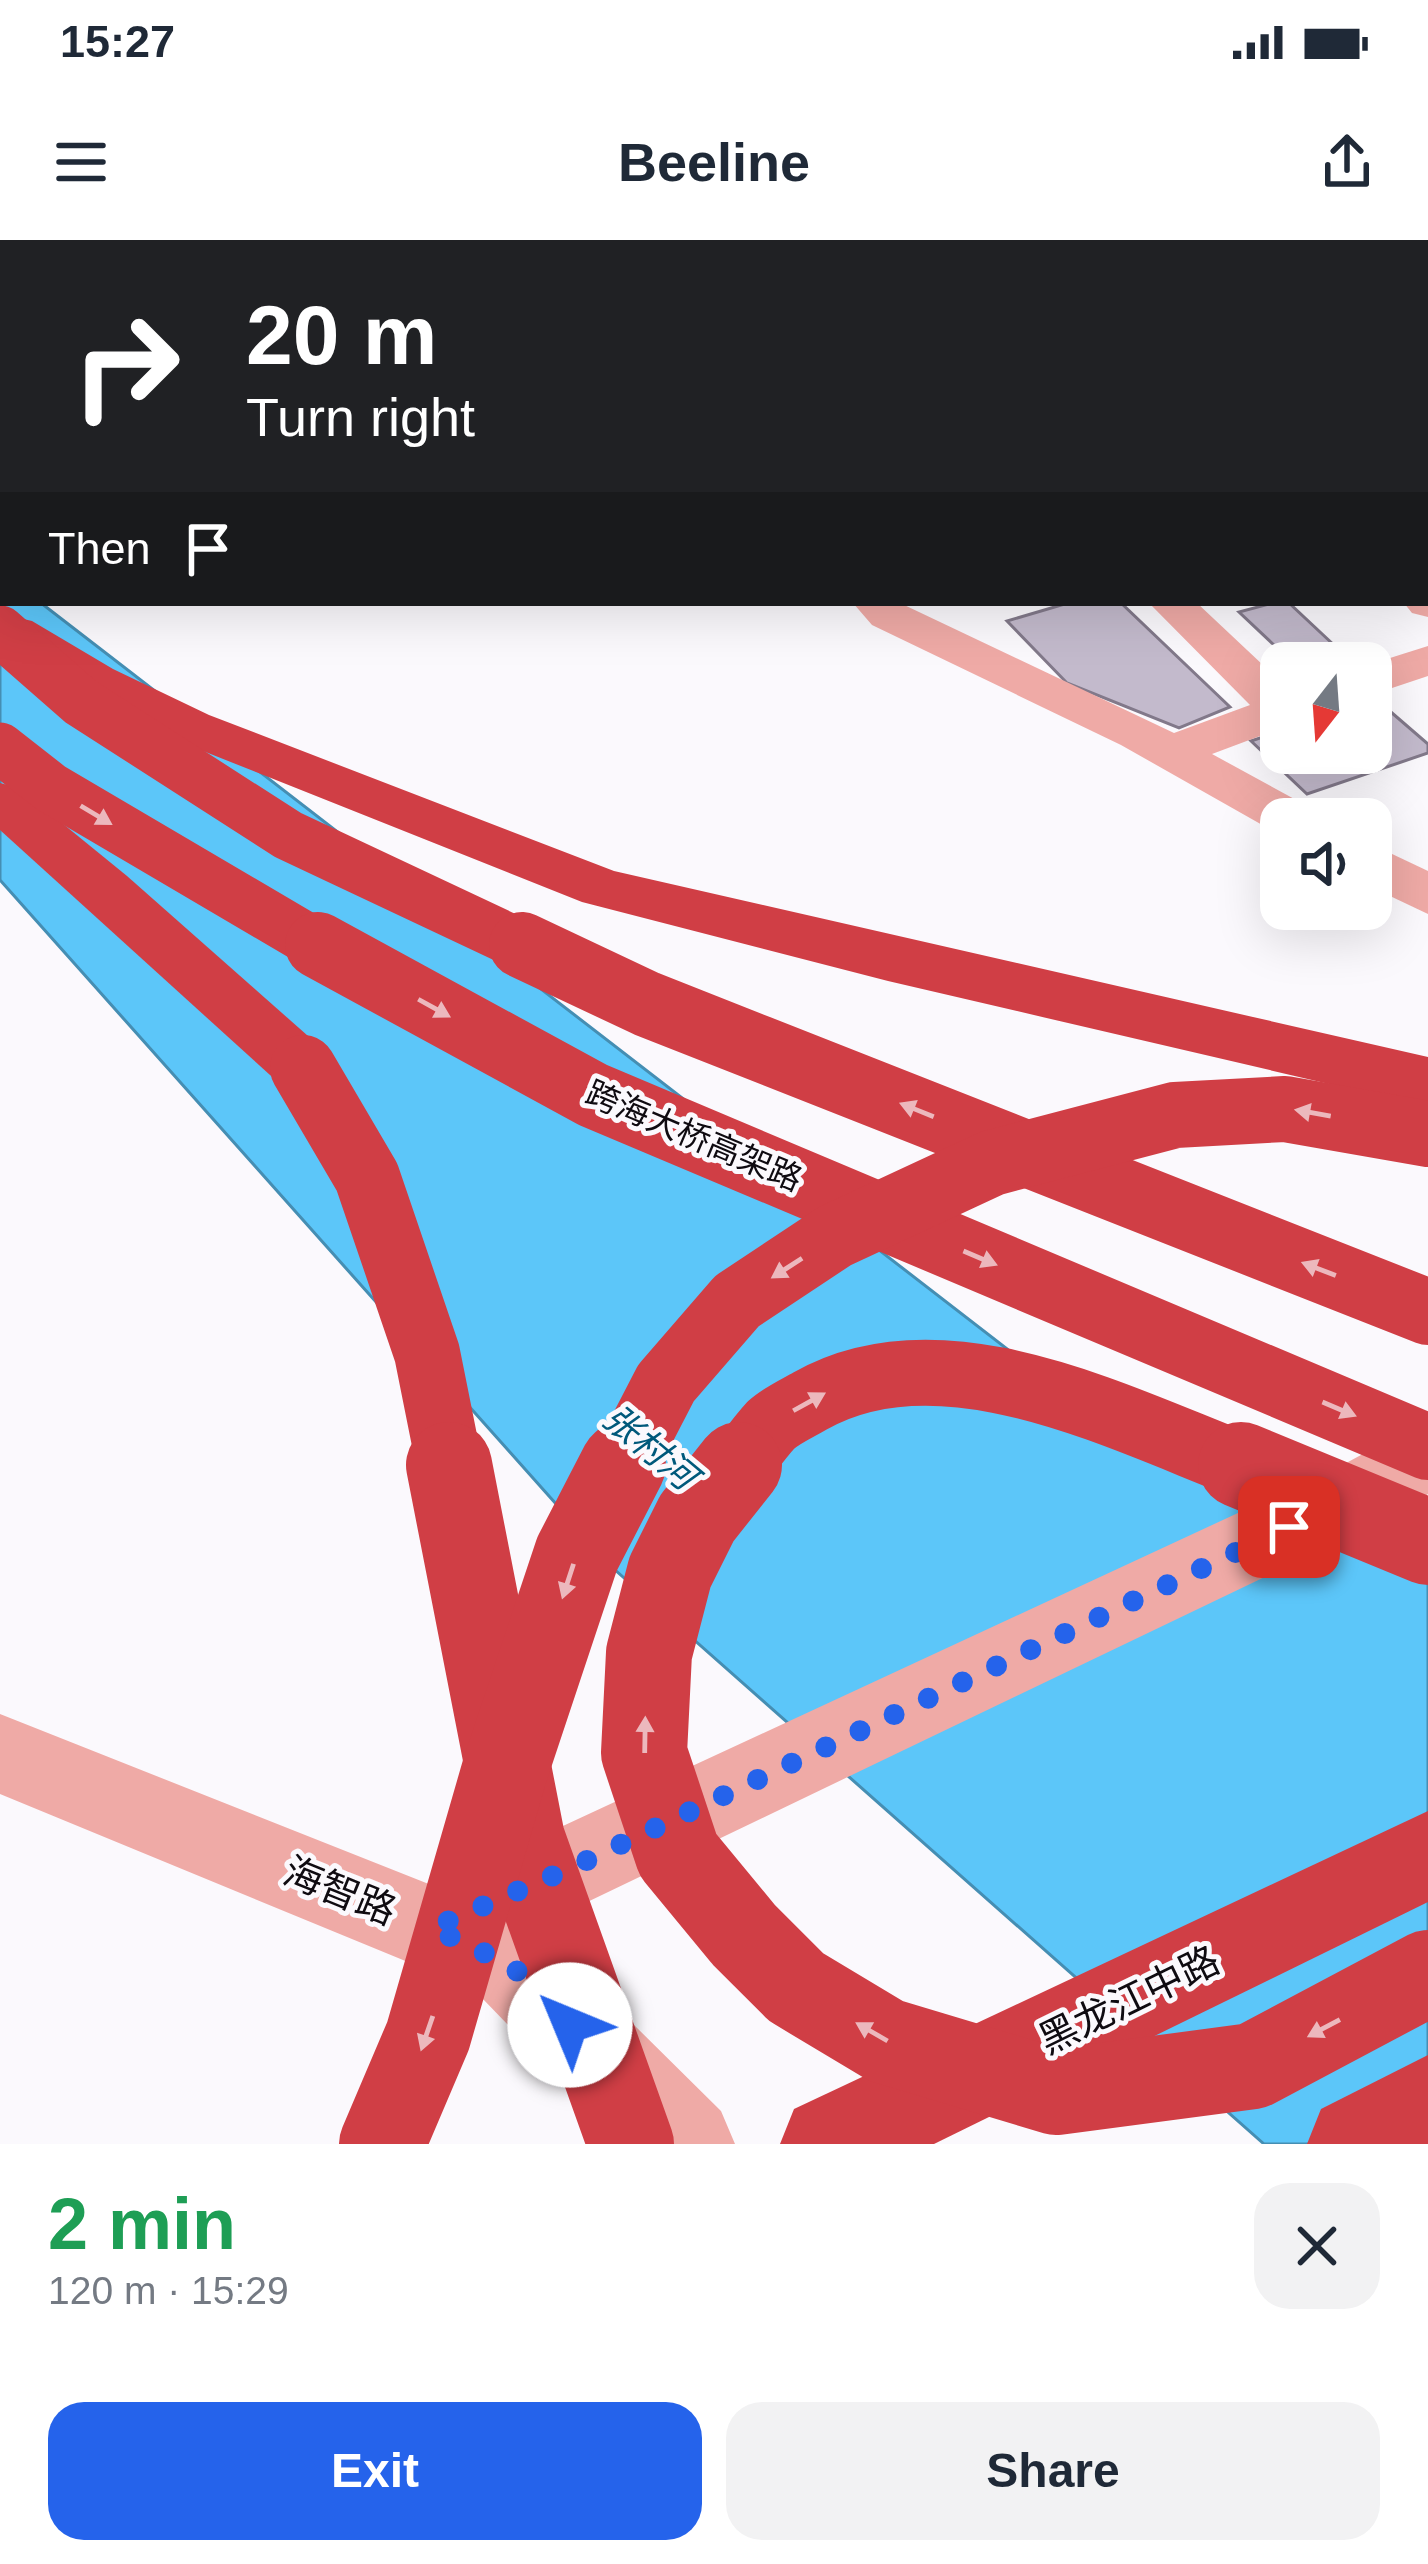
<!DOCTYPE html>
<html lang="en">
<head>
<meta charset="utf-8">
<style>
	body { margin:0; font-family:Helvetica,"Noto Sans SC",sans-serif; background:#f2f2f3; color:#1f2937; height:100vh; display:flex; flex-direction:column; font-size:45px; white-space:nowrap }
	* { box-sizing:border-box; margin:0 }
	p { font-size:39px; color:#747a83 }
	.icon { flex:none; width:66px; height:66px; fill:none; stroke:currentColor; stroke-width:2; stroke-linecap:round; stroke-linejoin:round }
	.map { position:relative; height:1904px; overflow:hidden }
	.details { display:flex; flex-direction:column; background:#fff; flex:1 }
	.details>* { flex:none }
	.top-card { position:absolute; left:0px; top:0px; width:1428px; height:366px; box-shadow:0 12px 48px #0002; background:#202124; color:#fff; overflow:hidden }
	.needle { width:78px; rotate:197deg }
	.controls { position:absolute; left:1260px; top:402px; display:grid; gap:24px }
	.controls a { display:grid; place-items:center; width:132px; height:132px; border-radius:24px; background:#fff; box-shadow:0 12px 48px #0002; font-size:60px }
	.pin { position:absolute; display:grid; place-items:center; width:102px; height:102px; color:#fff; margin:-51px; border-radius:24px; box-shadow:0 6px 18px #0006 }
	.me { position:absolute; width:132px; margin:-66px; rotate:315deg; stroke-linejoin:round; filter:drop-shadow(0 0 9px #0008) }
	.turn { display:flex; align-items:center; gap:42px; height:252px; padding:0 48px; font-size:54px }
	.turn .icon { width:156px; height:156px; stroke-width:2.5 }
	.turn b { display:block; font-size:84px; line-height:102px }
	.then { display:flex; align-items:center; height:114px; padding:0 48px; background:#0003; gap:24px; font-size:45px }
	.round { display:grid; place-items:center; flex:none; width:126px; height:126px; border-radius:36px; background:#f2f2f3 }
	.head { display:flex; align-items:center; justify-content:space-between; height:204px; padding:0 48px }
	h1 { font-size:72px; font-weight:800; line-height:90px; color:#1e9e55 }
	.primary-button { display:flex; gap:24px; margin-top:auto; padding:24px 48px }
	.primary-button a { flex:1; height:138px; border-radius:36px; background:#2563eb; color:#fff; font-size:48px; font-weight:800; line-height:138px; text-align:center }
	.primary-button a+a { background:#f2f2f3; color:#1f2937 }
	.status { display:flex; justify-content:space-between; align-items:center; height:84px; padding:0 60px; background:#fff; direction:ltr }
	.status svg { height:33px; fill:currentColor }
	header { display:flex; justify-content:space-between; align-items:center; height:156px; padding:0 48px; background:#fff; font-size:54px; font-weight:800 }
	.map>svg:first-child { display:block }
</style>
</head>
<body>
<div class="status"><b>15:27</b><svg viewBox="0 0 49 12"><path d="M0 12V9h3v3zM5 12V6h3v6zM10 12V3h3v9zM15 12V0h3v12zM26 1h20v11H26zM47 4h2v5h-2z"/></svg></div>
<header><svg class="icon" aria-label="menu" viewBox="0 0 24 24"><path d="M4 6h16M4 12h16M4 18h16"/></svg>Beeline<svg class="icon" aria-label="share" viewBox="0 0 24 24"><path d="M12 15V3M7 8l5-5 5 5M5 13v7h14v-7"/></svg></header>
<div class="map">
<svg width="1428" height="1904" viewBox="0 0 1428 1904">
	<rect width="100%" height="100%" fill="#fbf9fd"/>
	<!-- water -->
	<path fill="#5cc6f9" stroke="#458eb3" stroke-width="3" d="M0,331L3,363H41L1107,1186L1428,1339V1904H1264L614,1329L0,640Z"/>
	<!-- building -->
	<g fill="#c3bacc" stroke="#82798a" stroke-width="3">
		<path d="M721,0H914L918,3H706Z"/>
		<path d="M1048,0H1341L1346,3H1052Z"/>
		<path d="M1425,50L1428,52V274L1425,272Z"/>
		<path d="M1068,363H1121L1230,467L1179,488L1067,443L1007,381Z"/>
		<path d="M1273,363H1289L1352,422L1293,423L1239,372Z"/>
		<path d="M1377,460L1428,504V513L1307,554L1251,501L1281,491V513H1371V462Z"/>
	</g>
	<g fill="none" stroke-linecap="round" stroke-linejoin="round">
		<!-- minor -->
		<g fill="#efaaa6" fill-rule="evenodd">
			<path d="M140,0H172L173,3H141Z"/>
			<path d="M359,0H404L402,3Z"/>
			<path d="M513,0H546L548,3H515Z"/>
			<path d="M954,0H988L990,3H956Z"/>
			<path d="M1374,0H1409L1411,3H1376Z"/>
			<path d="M1425,348L1428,349V377L1412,373L1404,363H1425Z"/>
			<path d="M853,363H900L1174,493L1250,465L1149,363H1197L1281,442V488L1212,514L1309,567L1317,579H1281V594L1273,591L1121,505L872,385Z"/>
			<path d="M1428,406V436L1371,455V424Z"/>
			<path d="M1371,604L1428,631V674L1371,647Z"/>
			<path d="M1428,1179V1254L1400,1272L531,1689L543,1695L721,1871L735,1904H623L481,1757L403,1720L0,1554V1474L459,1656L470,1629L1348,1222Z"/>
		</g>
		<!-- highway -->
		<g fill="#d03e45" fill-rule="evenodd">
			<path d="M15,377L32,381L113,429L209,475L614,631L1428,817V867L888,741L582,662L173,499L79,451L0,402V380Z"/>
			<path d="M0,543L19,548L127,636L325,811L334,828L325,845L303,853L281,845L0,590Z"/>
			<path d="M1428,1571V1662L934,1904H780L794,1869Z"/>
			<path d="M1428,1815V1904H1307L1321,1869Z"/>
		</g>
		<!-- highway-bridge-far2 -->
		<g stroke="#d03e45" stroke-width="51">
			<path d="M0,391L81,462L288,595L528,708"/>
			<path d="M0,508L51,548L323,708"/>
		</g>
		<!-- highway-bridge-far1 -->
		<g stroke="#d03e45" stroke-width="66">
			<path d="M318,705L593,855L1428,1207"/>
			<path d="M522,705L647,764L1428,1072"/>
			<path d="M303,828L367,937L427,1113L450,1228"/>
			<path d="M622,1228L666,1143L737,1061L835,996L992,923L1175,875L1285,869L1428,894"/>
			<path d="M737,1228C748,1214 759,1198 771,1185C782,1175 798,1168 810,1161C943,1085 1122,1180 1249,1228"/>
		</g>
		<!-- highway-bridge -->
		<g stroke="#d03e45" stroke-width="86">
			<path d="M449,1225L522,1599L631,1904"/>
			<path d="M739,1225L697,1278L670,1332L649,1413L644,1513L678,1615L744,1695L796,1747L886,1801L1056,1852L1253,1826L1428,1733"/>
			<path d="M1241,1225L1428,1302"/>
			<path d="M382,1904L428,1796L504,1533L577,1314L623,1225"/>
		</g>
	</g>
	<!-- one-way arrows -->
	<defs><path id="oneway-solid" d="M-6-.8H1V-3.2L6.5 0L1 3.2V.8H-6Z" transform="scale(3)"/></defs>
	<g fill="#ecb8bd">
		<use href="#oneway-solid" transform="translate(96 575) rotate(31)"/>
		<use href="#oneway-solid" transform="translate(434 768) rotate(29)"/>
		<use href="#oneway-solid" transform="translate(917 870) rotate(-158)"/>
		<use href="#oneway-solid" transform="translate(1313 873) rotate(-170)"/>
		<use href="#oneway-solid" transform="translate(980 1018) rotate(23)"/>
		<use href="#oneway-solid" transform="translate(787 1028) rotate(147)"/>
		<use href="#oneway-solid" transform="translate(1319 1029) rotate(-159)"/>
		<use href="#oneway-solid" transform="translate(809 1162) rotate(-29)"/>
		<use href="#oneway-solid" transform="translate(1339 1169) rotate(23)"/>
		<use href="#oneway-solid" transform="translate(568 1341) rotate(108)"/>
		<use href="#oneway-solid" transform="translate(645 1495) rotate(-89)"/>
		<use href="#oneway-solid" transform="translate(1324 1788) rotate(152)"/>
		<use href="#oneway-solid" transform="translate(872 1792) rotate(-150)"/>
		<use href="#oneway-solid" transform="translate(427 1793) rotate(109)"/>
	</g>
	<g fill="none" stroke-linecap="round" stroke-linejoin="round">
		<!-- route -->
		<path stroke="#2563eb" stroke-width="21" stroke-dasharray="0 37.8" d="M570,1785L512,1726L432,1688L571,1628L1289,1287"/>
	</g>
	<g text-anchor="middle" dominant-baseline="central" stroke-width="10" stroke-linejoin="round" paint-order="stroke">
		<!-- street labels -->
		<g font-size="33" fill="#0f0b11" stroke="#fbf9fd">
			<text transform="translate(694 896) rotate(23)">跨海大桥高架路</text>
		</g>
		<!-- water labels -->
		<g font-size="36" font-style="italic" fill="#00597b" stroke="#fbf9fd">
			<text transform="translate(650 1207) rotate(40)">张村河</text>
		</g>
		<!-- near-street labels -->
		<g font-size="39" fill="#0f0b11" stroke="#fbf9fd">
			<text transform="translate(340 1651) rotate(22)">海智路</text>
			<text transform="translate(1129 1760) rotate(-26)">黑龙江中路</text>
		</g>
	</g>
</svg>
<div class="controls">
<a><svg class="needle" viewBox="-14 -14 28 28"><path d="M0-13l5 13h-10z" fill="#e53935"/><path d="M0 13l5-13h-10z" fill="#747a83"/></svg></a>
<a><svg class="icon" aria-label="sound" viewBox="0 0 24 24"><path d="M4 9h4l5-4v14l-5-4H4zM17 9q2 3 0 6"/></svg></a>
</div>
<div class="pin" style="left:1289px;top:1287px;background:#d93025"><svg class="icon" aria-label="arrive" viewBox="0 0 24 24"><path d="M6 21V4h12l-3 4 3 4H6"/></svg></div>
<svg class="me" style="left:570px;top:1785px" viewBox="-20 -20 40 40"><circle r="19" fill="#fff"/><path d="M0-13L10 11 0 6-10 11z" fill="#2563eb"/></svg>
<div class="top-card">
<div class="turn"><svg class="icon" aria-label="right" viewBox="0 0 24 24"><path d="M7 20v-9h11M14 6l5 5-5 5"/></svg><div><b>20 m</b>Turn right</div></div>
<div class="then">Then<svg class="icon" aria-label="arrive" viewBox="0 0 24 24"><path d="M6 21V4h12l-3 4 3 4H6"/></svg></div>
</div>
</div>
<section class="details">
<div class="head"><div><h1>2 min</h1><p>120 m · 15:29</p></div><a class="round"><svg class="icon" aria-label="close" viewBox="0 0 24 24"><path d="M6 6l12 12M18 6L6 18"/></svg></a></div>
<div class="primary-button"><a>Exit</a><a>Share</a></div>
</section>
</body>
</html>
